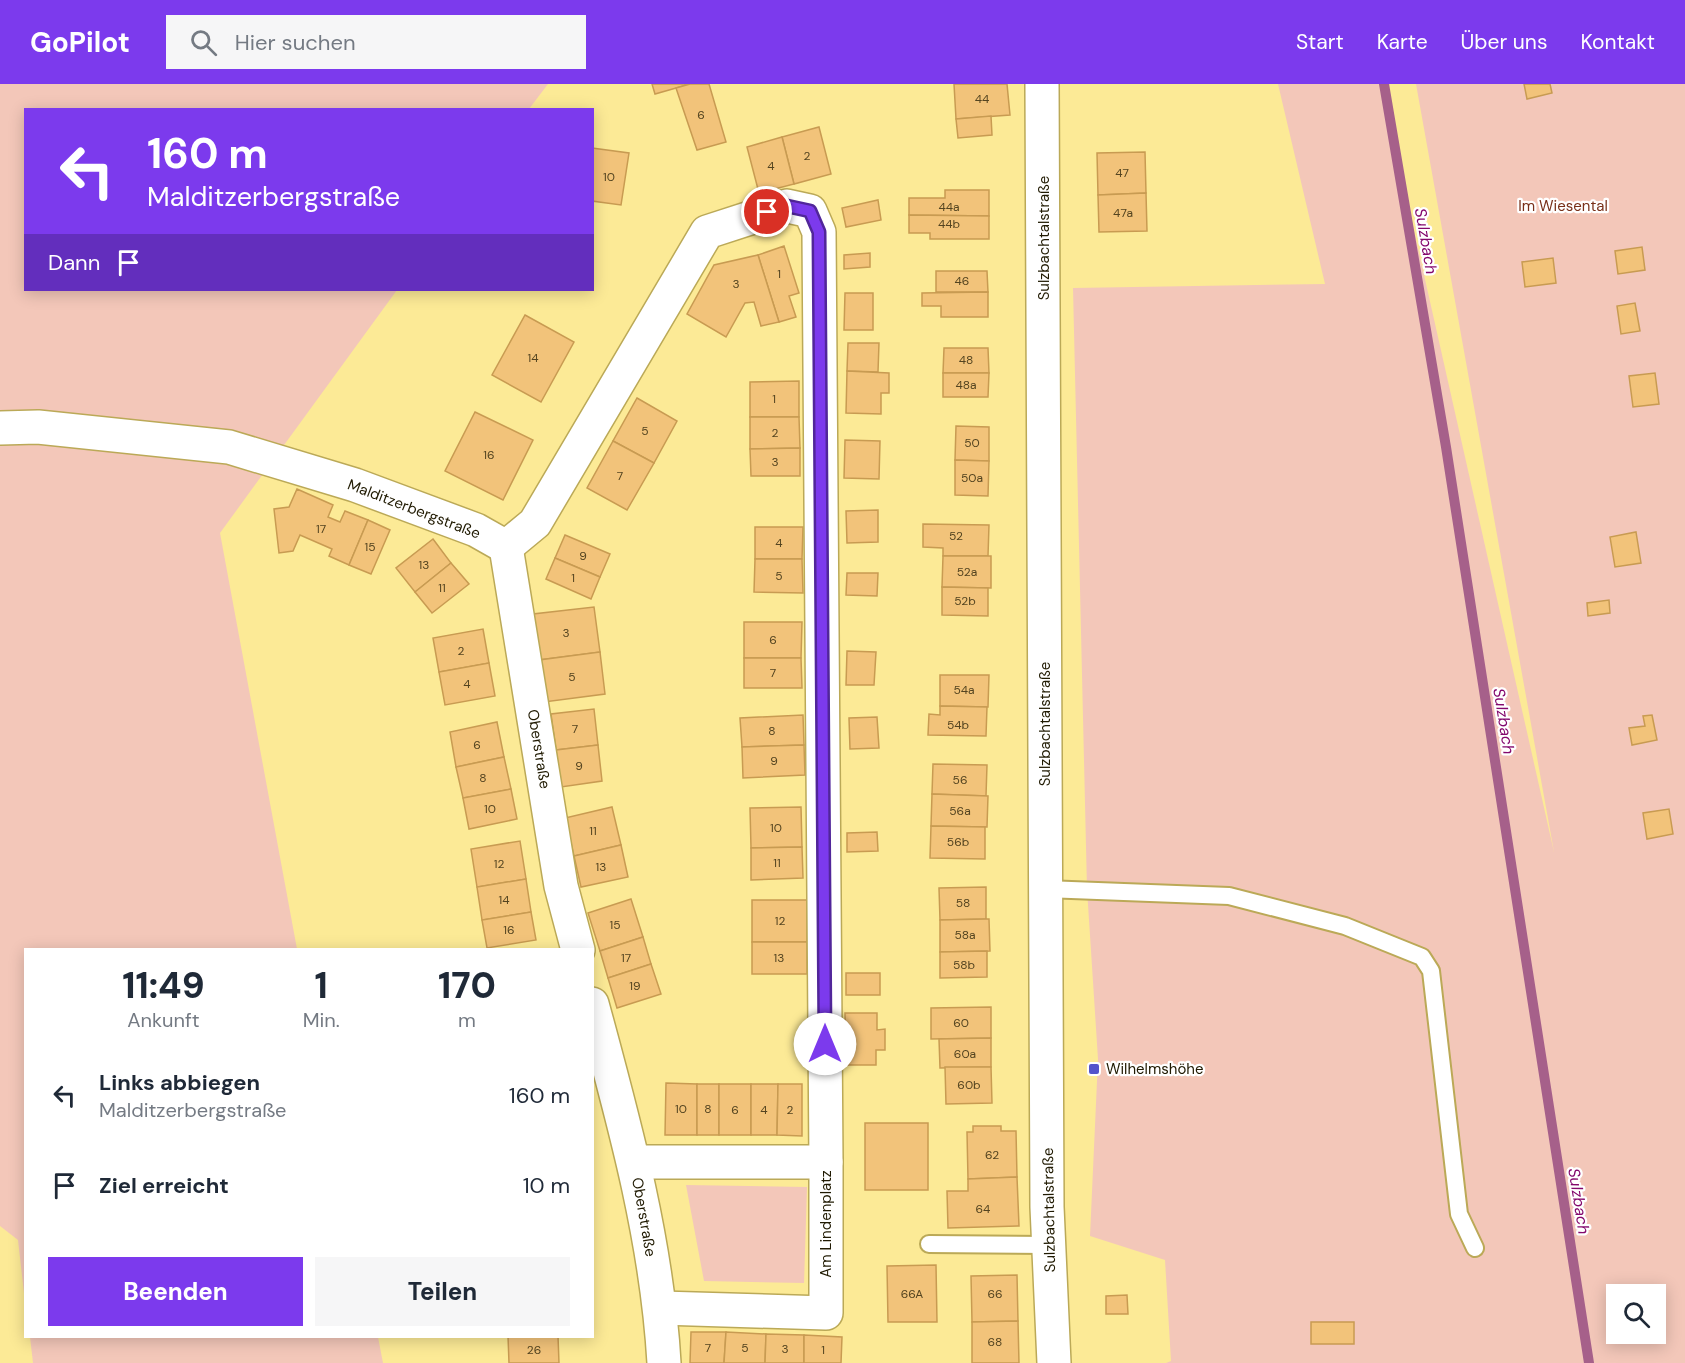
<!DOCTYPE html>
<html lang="de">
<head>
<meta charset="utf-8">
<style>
	body { margin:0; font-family:"DM Sans",sans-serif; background:#f6f6f7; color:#1f2937; height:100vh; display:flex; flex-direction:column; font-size:22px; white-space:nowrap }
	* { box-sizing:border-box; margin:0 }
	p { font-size:20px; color:#747a83 }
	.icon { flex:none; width:33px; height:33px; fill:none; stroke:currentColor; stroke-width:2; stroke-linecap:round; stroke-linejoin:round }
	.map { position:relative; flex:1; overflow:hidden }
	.panel { position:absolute; left:24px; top:864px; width:570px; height:390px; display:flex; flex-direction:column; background:#fff; border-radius:0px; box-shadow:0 3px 15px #0003 }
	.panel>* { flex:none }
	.banner { position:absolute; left:24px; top:24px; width:570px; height:183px; border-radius:0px; box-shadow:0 3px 15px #0003; background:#7c3aed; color:#fff; overflow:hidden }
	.buttons { position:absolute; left:1606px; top:1200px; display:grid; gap:12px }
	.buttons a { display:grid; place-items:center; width:60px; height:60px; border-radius:0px; background:#fff; box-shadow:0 3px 15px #0003; font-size:30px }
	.pin { position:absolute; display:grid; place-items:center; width:51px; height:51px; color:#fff; margin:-26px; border:3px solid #fff; border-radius:50%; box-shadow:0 2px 6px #0007 }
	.me { position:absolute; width:66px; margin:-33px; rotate:0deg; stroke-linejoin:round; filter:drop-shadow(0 0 4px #0008) }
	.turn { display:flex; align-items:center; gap:21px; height:126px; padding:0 24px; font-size:27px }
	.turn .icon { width:78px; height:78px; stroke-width:2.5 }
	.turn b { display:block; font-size:42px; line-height:51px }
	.then { display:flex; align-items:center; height:57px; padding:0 24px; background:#0003; gap:12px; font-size:22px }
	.eta { display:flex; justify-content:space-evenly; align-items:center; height:102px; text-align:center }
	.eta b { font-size:36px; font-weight:800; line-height:42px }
	.primary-button { display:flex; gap:12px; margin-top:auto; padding:12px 24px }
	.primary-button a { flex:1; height:69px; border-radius:0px; background:#7c3aed; color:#fff; font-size:24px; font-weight:800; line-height:69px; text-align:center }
	.primary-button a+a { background:#f6f6f7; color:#1f2937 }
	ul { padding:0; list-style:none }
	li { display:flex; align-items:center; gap:18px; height:90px; padding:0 24px }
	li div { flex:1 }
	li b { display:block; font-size:22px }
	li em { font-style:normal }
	header { display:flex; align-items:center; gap:36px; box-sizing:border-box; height:84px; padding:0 30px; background:#7c3aed; color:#fff }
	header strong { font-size:28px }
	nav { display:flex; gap:33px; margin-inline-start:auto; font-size:21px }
	.search { width:420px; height:54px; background:#f6f6f7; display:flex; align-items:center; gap:15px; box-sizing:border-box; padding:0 21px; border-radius:0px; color:#747a83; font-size:22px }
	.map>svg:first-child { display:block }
</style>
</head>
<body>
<header>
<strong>GoPilot</strong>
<div class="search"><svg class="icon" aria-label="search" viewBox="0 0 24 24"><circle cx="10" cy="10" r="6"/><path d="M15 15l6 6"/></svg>Hier suchen</div>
<nav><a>Start</a><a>Karte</a><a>Über uns</a><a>Kontakt</a></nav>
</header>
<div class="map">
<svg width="1685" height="1279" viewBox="0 0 1685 1279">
	<rect width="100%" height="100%" fill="#fcea96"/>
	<!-- green -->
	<g fill="#f3c7b9" fill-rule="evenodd">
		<path d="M0,0H548L529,25L26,26V206H397L220,449L297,865L26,866L25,1218L18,1156L0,1142Z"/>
		<path d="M1278,0H1381L1554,768L1416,0H1685V1279H1166L1171,1277L1165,1176L1090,1152L1098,975L1087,805L1073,204L1325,200ZM1617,1210H1656V1250H1617Z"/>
		<path d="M686,1101L807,1103L804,1199L704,1197Z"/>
		<path d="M30,1253H378L383,1279H33Z"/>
	</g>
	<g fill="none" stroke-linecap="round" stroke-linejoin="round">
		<!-- stream -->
		<path stroke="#a6608a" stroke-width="10" d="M1384,0L1446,363L1589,1279"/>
	</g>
	<!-- building -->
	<g fill="#f2c37a" stroke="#c89b52" stroke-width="1.5">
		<path d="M652,0H690L655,10Z"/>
		<path d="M690,0H709L726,58L697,66L676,4Z"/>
		<path d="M954,0H1007L1010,31L956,35Z"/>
		<path d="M1524,0H1550L1552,9L1527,15Z"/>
		<path d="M991,32L992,51L958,54L956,35Z"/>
		<path d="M819,43L831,90L794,100L782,53Z"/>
		<path d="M782,53L794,100L759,109L747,63Z"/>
		<path d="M592,64L629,69L621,121L592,117Z"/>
		<path d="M1145,68L1146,109L1098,111L1097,69Z"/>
		<path d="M945,106H989V132L909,131V114H945Z"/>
		<path d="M1146,109L1147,147L1099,148L1098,111Z"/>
		<path d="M878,116L881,136L846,143L842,124Z"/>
		<path d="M909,131L989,132V155H930V149H909Z"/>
		<path d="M784,162L799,209L789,212L796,233L779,238L758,171Z"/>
		<path d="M1642,163L1645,186L1618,190L1615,167Z"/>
		<path d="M870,169V183L844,185V171Z"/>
		<path d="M758,171L779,238L761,242L754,218L745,219L726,253L687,230L714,181Z"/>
		<path d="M1553,174L1556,199L1525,203L1522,178Z"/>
		<path d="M936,187H987L988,208H936Z"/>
		<path d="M988,208V233H941V222H922V209Z"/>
		<path d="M845,209H873V246H844Z"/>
		<path d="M1635,219L1640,247L1621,250L1617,222Z"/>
		<path d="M525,231L574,258L541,318L492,291Z"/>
		<path d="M848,259H879L878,288L847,287Z"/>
		<path d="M944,264H988L989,289H943Z"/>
		<path d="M847,287L889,289V309H881V330L846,329Z"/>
		<path d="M943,289H989L988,313H943Z"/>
		<path d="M1655,289L1659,320L1633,323L1629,292Z"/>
		<path d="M799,297V333H750V298Z"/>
		<path d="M637,314L677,337L654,379L613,357Z"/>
		<path d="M475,328L533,356L503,416L445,387Z"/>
		<path d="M750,333H799L800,364L750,365Z"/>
		<path d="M956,342L989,343V377L955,376Z"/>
		<path d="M845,356L880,357L879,395L844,394Z"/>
		<path d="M613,357L654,379L627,426L587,404Z"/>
		<path d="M800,364V392H751L750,365Z"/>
		<path d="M955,376L989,377L988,412L955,411Z"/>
		<path d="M297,405L333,421L328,433L340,438L345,427L368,436L349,481L329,472L332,465L300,451L293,467L279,469L274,425L289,423Z"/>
		<path d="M878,426V458L847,459L846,427Z"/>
		<path d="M368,436L390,446L371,490L349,481Z"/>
		<path d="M923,440L989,441L988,472H943V464L923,463Z"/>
		<path d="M755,443H803L802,475H755Z"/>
		<path d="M1636,448L1641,479L1615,483L1610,453Z"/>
		<path d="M565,451L610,470L600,493L555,474Z"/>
		<path d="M433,455L451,479L415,508L396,484Z"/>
		<path d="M943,472H991V504L942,503Z"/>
		<path d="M555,474L600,493L591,515L546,495Z"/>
		<path d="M755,475H802L803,509L754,508Z"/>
		<path d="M451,479L469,500L432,529L415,508Z"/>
		<path d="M847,489H878L877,512L846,511Z"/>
		<path d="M942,503L988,504V532L942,531Z"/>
		<path d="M1609,516L1610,529L1588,532L1587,519Z"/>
		<path d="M594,523L600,568L539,576L533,530Z"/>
		<path d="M744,538H802L801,574H744Z"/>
		<path d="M483,545L489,579L439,588L433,554Z"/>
		<path d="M847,567L876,568L874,601H846Z"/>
		<path d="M600,568L605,610L544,618L539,576Z"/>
		<path d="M744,574H801L802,604H744Z"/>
		<path d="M489,579L495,612L445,621L439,588Z"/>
		<path d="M940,591H989L988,623L940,622Z"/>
		<path d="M940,622L987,623L986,652L928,651L929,630L940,631Z"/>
		<path d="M594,625L598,661L556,666L551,630Z"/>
		<path d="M803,631L804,661L742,663L740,634Z"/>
		<path d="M1652,631L1657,656L1632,661L1629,644L1645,642L1643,632Z"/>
		<path d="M877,633L879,664L850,665L849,634Z"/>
		<path d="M497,638L504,673L456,683L450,648Z"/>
		<path d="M598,661L602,697L561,703L556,666Z"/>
		<path d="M804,661L805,691L743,694L742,663Z"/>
		<path d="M504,673L511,705L463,714L456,683Z"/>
		<path d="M933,680L987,681L986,712L932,710Z"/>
		<path d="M511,705L517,735L469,745L463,714Z"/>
		<path d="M932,710L988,712L987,743L931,742Z"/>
		<path d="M612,723L621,761L574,772L565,734Z"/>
		<path d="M801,723L802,763L751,764L750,724Z"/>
		<path d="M1669,725L1673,750L1647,755L1643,729Z"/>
		<path d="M931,742L985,743V775L930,774Z"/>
		<path d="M877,748L878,767L847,768V749Z"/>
		<path d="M520,757L526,795L477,803L471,765Z"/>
		<path d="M621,761L628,793L581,803L574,772Z"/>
		<path d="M802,763L803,794L751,796V764Z"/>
		<path d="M526,795L531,828L482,836L477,803Z"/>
		<path d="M986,803V835L940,836L939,804Z"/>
		<path d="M631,815L643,853L600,867L588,829Z"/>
		<rect x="752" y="816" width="55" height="42"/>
		<path d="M531,828L536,856L487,864L482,836Z"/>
		<path d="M986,835H989L990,867L940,868V836Z"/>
		<path d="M643,853L651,880L608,894L600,867Z"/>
		<rect x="752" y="858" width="55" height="32"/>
		<path d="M987,867V893L940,894V868Z"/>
		<path d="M651,880L661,910L617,924L608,894Z"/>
		<rect x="846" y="889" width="34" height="22"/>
		<path d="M991,923V954L931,955V924Z"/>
		<path d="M845,929H877V946L885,945V966H876V981H846Z"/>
		<path d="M991,954V983L940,984L939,955Z"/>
		<path d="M945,983H991L992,1019L946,1020Z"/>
		<path d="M666,999L697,1000V1051H665Z"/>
		<rect x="697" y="1000" width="22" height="51"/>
		<rect x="719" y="1000" width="32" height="51"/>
		<path d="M751,1000H778L777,1051H751Z"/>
		<path d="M778,1000H802V1052L777,1051Z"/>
		<rect x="865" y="1039" width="63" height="67"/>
		<path d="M973,1042H1001V1047H1016L1017,1093L968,1095L967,1048H973Z"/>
		<path d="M1017,1093L1019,1142L948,1144L947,1107H968V1095Z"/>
		<path d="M936,1181L937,1238H888L887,1182Z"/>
		<path d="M1017,1191L1018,1237L972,1238L971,1192Z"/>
		<path d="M1127,1211L1128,1230H1106V1212Z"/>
		<path d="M1018,1237L1019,1279H972V1238Z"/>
		<rect x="1311" y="1238" width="43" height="22"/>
		<path d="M691,1248H726L724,1279H690Z"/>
		<path d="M726,1248L766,1250L765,1279H724Z"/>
		<path d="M766,1250L804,1251V1279H765Z"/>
		<path d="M804,1251L842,1253L841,1279H804Z"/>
		<path d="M508,1252H558L559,1279H509Z"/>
	</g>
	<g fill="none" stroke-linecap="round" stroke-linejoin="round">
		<!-- service casing -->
		<g stroke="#bba957" stroke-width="20">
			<g id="service">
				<path d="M1045,805L1229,812L1345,842L1422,873L1431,887L1459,1130L1475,1164"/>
				<path d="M929,1160L1049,1161"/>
			</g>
		</g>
		<!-- minor casing -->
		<g stroke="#bba957" stroke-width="36">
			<g id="minor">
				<path d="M0,344L38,343L229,363L355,401L476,446L506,463L535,439L707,148L787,122L810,127L819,148L826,1078"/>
				<path d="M506,463L561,802L578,866"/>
				<path d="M592,920C624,1038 657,1156 664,1279"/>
				<path d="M634,1078H826V1229L661,1224"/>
			</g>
		</g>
		<!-- secondary casing -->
		<g stroke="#bba957" stroke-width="36">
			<path id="secondary" d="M1042,0L1047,1123L1054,1279"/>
		</g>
		<!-- service -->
		<use href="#service" stroke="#fff" stroke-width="16"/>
		<!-- minor -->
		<use href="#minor" stroke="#fff" stroke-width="33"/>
		<!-- secondary -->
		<use href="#secondary" stroke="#fff" stroke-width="33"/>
	</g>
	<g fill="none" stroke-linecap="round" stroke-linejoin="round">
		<!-- route casing -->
		<g stroke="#51269a" stroke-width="15">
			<path id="route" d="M767,128L787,122L810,127L819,148L825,960"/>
		</g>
		<!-- route -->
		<use href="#route" stroke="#7c3aed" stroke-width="10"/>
	</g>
	<!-- markers -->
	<rect fill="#5454cb" stroke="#fff" stroke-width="2" x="1088" y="979" width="12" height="12" rx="3"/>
	<g text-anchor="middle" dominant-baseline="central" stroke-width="4.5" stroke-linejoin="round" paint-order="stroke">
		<!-- number labels -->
		<g font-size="12" fill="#544420">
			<text x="982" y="15">44</text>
			<text x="701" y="31">6</text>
			<text x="807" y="72">2</text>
			<text x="771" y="82">4</text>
			<text x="1122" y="89">47</text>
			<text x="609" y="93">10</text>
			<text x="949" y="123">44a</text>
			<text x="1123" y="129">47a</text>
			<text x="949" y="140">44b</text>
			<text x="779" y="190">1</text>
			<text x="962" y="197">46</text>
			<text x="736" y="200">3</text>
			<text x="533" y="274">14</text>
			<text x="966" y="276">48</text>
			<text x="966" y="301">48a</text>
			<text x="774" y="315">1</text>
			<text x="645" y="347">5</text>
			<text x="775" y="349">2</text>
			<text x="972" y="359">50</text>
			<text x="489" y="371">16</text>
			<text x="775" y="378">3</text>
			<text x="620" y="392">7</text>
			<text x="972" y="394">50a</text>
			<text x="321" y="445">17</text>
			<text x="956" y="452">52</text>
			<text x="779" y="459">4</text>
			<text x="370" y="463">15</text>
			<text x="583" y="472">9</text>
			<text x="424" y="481">13</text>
			<text x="967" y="488">52a</text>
			<text x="779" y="492">5</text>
			<text x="573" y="494">1</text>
			<text x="442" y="504">11</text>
			<text x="965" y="517">52b</text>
			<text x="566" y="549">3</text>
			<text x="773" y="556">6</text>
			<text x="461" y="567">2</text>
			<text x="773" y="589">7</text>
			<text x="572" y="593">5</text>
			<text x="467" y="600">4</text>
			<text x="964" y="606">54a</text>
			<text x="958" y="641">54b</text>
			<text x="575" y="645">7</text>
			<text x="772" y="647">8</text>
			<text x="477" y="661">6</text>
			<text x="774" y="677">9</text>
			<text x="579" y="682">9</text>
			<text x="483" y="694">8</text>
			<text x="960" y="696">56</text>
			<text x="490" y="725">10</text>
			<text x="960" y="727">56a</text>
			<text x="776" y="744">10</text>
			<text x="593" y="747">11</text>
			<text x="958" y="758">56b</text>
			<text x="777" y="779">11</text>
			<text x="499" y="780">12</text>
			<text x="601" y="783">13</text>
			<text x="504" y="816">14</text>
			<text x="963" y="819">58</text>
			<text x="780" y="837">12</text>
			<text x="615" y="841">15</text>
			<text x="509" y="846">16</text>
			<text x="965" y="851">58a</text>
			<text x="626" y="874">17</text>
			<text x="779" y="874">13</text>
			<text x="964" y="881">58b</text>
			<text x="635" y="902">19</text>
			<text x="961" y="939">60</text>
			<text x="965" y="970">60a</text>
			<text x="969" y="1001">60b</text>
			<text x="681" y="1025">10</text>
			<text x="708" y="1025">8</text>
			<text x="735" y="1026">6</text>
			<text x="764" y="1026">4</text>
			<text x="790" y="1026">2</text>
			<text x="992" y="1071">62</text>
			<text x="983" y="1125">64</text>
			<text x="912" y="1210">66A</text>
			<text x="995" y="1210">66</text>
			<text x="995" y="1258">68</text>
			<text x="708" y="1264">7</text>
			<text x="745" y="1264">5</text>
			<text x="785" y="1265">3</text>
			<text x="534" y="1266">26</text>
			<text x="823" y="1266">1</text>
		</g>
		<!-- park labels -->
		<g font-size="15" fill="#783019" stroke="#fff">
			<text x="1563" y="122">Im Wiesental</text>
		</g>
		<!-- street labels -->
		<g font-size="15" fill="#201a02" stroke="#fff">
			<text transform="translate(1044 154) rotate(-90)">Sulzbachtalstraße</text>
			<text transform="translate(414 425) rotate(21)">Malditzerbergstraße</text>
			<text transform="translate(1045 640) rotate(-90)">Sulzbachtalstraße</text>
			<text transform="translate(539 665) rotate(81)">Oberstraße</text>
			<text transform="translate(1049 1126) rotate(-91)">Sulzbachtalstraße</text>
			<text transform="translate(644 1133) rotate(80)">Oberstraße</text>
			<text transform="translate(826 1140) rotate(-90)">Am Lindenplatz</text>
		</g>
		<!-- poi labels -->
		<g font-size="15" fill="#201a02" stroke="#fff" text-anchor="start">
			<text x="1106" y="985">Wilhelmshöhe</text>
		</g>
		<!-- water labels -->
		<g font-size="16" font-style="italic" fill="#83086d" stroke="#fff">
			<text transform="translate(1426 157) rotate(80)">Sulzbach</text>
			<text transform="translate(1504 637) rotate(81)">Sulzbach</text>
			<text transform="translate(1579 1117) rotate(81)">Sulzbach</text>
		</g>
	</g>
</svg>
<div class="buttons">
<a><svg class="icon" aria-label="search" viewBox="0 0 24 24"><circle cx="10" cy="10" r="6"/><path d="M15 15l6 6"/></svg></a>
</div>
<div class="pin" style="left:767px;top:128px;background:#d93025"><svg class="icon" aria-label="arrive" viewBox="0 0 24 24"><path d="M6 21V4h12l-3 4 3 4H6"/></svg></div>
<svg class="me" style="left:825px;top:960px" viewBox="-20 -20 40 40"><circle r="19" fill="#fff"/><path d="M0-13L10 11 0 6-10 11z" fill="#7c3aed"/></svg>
<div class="banner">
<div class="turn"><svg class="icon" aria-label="left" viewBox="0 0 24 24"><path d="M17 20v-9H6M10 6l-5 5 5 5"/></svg><div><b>160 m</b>Malditzerbergstraße</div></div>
<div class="then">Dann<svg class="icon" aria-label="arrive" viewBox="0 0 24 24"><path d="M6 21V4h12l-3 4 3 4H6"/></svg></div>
</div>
<section class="panel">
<div class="eta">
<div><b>11:49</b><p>Ankunft</p></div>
<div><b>1</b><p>Min.</p></div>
<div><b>170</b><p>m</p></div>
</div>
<ul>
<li><svg class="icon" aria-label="left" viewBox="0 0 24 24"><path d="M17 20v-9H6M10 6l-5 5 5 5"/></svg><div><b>Links abbiegen</b><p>Malditzerbergstraße</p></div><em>160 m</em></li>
<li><svg class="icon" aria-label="arrive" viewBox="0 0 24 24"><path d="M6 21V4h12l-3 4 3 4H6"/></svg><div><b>Ziel erreicht</b></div><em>10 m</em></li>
</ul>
<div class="primary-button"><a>Beenden</a><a>Teilen</a></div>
</section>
</div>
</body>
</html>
